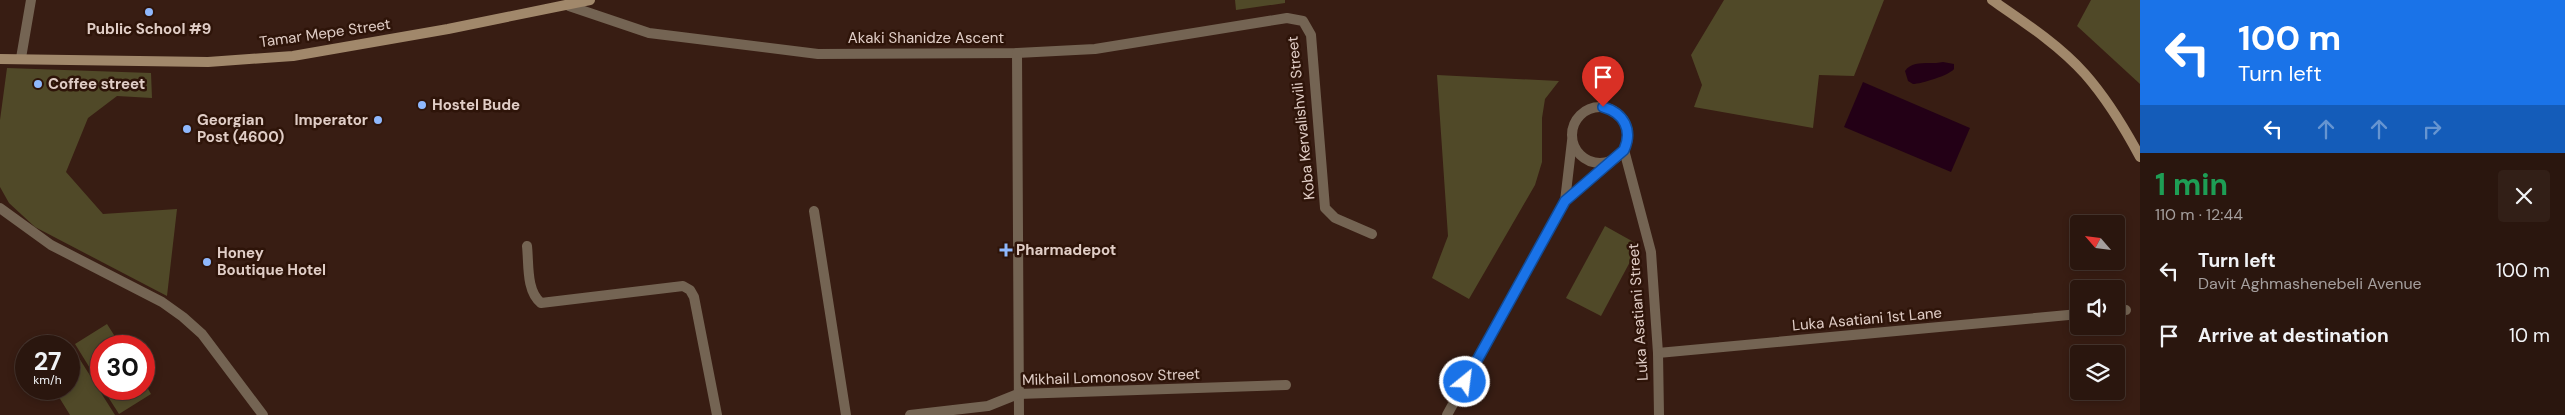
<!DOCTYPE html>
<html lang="en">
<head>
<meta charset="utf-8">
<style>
	body { margin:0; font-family:"DM Sans",sans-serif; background:#321f17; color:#f1f3f6; height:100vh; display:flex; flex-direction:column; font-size:19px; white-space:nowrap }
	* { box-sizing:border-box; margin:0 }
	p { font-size:16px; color:#a59f9e }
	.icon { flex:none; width:28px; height:28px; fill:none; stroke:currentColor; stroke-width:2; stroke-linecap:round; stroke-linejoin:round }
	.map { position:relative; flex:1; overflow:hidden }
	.sheet { display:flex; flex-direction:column; background:#2a160e; width:425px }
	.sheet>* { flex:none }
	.guide { background:#1a73e8; color:#fff; overflow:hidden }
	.needle { width:32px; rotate:298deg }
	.controls { position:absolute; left:2070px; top:215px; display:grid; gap:10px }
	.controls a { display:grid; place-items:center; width:55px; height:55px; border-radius:5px; background:#2a160e; box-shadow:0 2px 8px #0003,0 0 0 1px #46352e; font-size:25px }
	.speed { position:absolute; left:15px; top:335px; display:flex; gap:10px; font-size:25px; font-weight:700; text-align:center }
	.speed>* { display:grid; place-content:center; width:65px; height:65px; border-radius:50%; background:#2a160e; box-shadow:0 2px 8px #0003,0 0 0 1px #46352e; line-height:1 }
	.speed small { font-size:12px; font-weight:400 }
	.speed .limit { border:8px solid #d22; background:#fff; color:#111 }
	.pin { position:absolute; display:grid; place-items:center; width:42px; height:42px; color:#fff; margin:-51px -21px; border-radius:50% 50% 50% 0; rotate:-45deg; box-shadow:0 0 5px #0007 }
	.pin .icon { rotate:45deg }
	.me { position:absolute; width:55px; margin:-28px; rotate:29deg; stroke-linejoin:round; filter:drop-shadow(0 0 4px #0008) }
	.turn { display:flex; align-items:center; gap:18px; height:105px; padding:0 15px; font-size:22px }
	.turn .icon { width:65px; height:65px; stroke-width:2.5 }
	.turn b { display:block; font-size:35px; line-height:42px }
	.lanes { display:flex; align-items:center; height:48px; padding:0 15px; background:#0003; justify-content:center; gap:25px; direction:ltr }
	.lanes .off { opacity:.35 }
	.round { display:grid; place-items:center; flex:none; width:52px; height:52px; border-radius:5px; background:#321f17 }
	.head { display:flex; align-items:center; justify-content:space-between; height:85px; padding:0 15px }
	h1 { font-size:30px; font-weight:700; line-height:38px; color:#1e9e55 }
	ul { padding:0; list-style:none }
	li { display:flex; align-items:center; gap:15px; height:65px; padding:0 15px }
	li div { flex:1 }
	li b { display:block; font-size:19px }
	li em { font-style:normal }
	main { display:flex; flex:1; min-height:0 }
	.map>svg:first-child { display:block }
</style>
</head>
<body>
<main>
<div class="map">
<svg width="2140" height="415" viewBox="0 0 2140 415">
	<rect width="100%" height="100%" fill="#381d13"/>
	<!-- green -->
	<g fill="#504928">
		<path d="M1235,0H1285V3L1236,10Z"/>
		<path d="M1724,0H1884L1854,76L1819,75L1813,128L1694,107L1702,85L1691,55Z"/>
		<path d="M2091,0H2140V84L2077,26Z"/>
		<path d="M7,68L151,73L152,98L117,96L88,118L66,172L103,214L177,209L167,296L35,227L9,203L0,187V120Z"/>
		<path d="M1437,75L1559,81L1545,99L1542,118V162L1535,185L1469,299L1432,278L1448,236Z"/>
		<path d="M1605,226L1639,245L1601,316L1566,298Z"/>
		<path d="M107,324L121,346H101V386L75,344Z"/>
		<path d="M72,347L115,415H70L54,389H69V349Z"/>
		<path d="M144,382L151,394L119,414L103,389H144Z"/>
	</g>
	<!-- water -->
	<g fill="#230016">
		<path d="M1943,62L1954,64V69C1950,75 1921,84 1913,84L1908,81L1905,71C1913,59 1930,65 1943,62Z"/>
		<path d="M1863,82L1970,128L1951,172L1844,127Z"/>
	</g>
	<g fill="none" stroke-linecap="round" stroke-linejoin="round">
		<!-- minor -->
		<g stroke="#746453" stroke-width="10">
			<path d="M569,6L649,33L818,54L1017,53L1095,49L1287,18L1303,21L1311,35L1325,208L1335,218L1372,234"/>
			<path d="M1017,53L1019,415"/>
			<path d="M21,58L31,0"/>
			<circle cx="1600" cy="135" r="28"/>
			<path d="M1624,150L1651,252L1658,353L1659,415"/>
			<path d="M1565,201L1572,141"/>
			<path d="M0,208L51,245L162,302L183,317L202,334L263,415"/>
			<path d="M814,211L846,415"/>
			<path d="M527,246C529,264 526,291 541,303L683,286L690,290L694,297L717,415"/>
			<path d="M2116,311L2126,310"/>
			<path d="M1658,353L2079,314"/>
			<path d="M910,415L988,406L1018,394L1286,385"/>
			<path d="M1447,415L1565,201L1617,157"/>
		</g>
		<!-- secondary -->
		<g stroke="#a1886b" stroke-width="10">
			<path d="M1992,0C2024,22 2059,45 2085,74C2107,99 2124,127 2140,157"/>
			<path d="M0,59L208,62L293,56L448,29L590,0"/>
		</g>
	</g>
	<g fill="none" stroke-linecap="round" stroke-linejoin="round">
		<!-- route casing -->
		<g stroke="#114b97" stroke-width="12">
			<path id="route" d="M1465,382L1565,201L1624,150C1633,130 1624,113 1603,107"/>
		</g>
		<!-- route -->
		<use href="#route" stroke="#1a73e8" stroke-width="9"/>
	</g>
	<!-- markers -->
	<g fill="#8fb8fd" stroke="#2e1409" stroke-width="2">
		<circle cx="149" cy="12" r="5"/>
		<circle cx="38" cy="84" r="5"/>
		<circle cx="422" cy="105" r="5"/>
		<circle cx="378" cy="120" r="5"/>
		<circle cx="187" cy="129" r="5"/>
		<path d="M1003.5 242.5h5v5h5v5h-5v5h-5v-5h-5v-5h5z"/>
		<circle cx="207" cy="262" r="5"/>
	</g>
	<g text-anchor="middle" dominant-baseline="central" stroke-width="5" stroke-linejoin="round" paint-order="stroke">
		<!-- poi labels -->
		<g font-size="15" font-weight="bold" fill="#e0cdc6" stroke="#2e1409" text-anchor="start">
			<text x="149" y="29" text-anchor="middle">Public School #9</text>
			<text x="48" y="84">Coffee street</text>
			<text x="432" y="105">Hostel Bude</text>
			<text x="197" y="120">Georgian<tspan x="197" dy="17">Post (4600)</tspan></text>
			<text x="368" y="120" text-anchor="end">Imperator</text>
			<text x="1016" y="250">Pharmadepot</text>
			<text x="217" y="253">Honey<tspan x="217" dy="17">Boutique Hotel</tspan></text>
		</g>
		<!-- street labels -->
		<g font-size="15" fill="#e0cdc6" stroke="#2e1409">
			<text transform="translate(325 33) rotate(-8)">Tamar Mepe Street</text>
			<text x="926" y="38">Akaki Shanidze Ascent</text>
			<text transform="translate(1301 118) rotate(-96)">Koba Kervalishvili Street</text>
			<text transform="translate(1638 312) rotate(-94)">Luka Asatiani Street</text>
			<text transform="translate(1867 319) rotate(-5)">Luka Asatiani 1st Lane</text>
			<text transform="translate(1111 377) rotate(-2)">Mikhail Lomonosov Street</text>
		</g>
	</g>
</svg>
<div class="controls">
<a><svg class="needle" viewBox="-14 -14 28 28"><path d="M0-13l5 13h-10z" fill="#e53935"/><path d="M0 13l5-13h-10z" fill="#a59f9e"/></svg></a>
<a><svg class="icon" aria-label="sound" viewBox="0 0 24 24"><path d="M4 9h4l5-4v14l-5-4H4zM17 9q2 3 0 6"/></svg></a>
<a><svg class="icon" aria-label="layers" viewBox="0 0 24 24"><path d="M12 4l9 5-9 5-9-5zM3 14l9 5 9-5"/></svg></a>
</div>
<div class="speed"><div>27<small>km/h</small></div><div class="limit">30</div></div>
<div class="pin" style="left:1603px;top:107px;background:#d93025"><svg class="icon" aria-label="arrive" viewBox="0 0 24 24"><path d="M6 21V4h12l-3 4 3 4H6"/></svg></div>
<svg class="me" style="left:1465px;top:382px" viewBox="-20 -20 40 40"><circle r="17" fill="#1a73e8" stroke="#fff" stroke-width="3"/><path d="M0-11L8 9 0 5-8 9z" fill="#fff"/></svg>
</div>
<section class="sheet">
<div class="guide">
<div class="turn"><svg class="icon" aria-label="left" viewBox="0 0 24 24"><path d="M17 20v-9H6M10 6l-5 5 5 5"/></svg><div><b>100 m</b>Turn left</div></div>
<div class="lanes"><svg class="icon" aria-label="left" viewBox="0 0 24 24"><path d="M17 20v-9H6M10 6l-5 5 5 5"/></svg><svg class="icon off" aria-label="ahead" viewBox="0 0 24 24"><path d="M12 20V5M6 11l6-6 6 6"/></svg><svg class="icon off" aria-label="ahead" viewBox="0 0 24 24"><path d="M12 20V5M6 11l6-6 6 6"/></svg><svg class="icon off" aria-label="right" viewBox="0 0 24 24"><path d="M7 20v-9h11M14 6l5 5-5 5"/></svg></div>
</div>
<div class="head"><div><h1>1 min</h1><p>110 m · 12:44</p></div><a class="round"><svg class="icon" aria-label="close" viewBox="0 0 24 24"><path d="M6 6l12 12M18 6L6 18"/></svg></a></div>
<ul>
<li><svg class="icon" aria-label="left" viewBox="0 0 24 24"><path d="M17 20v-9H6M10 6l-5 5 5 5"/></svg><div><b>Turn left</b><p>Davit Aghmashenebeli Avenue</p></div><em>100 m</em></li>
<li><svg class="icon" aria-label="arrive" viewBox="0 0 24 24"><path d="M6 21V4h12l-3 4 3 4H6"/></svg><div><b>Arrive at destination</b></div><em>10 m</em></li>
</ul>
</section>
</main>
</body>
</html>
